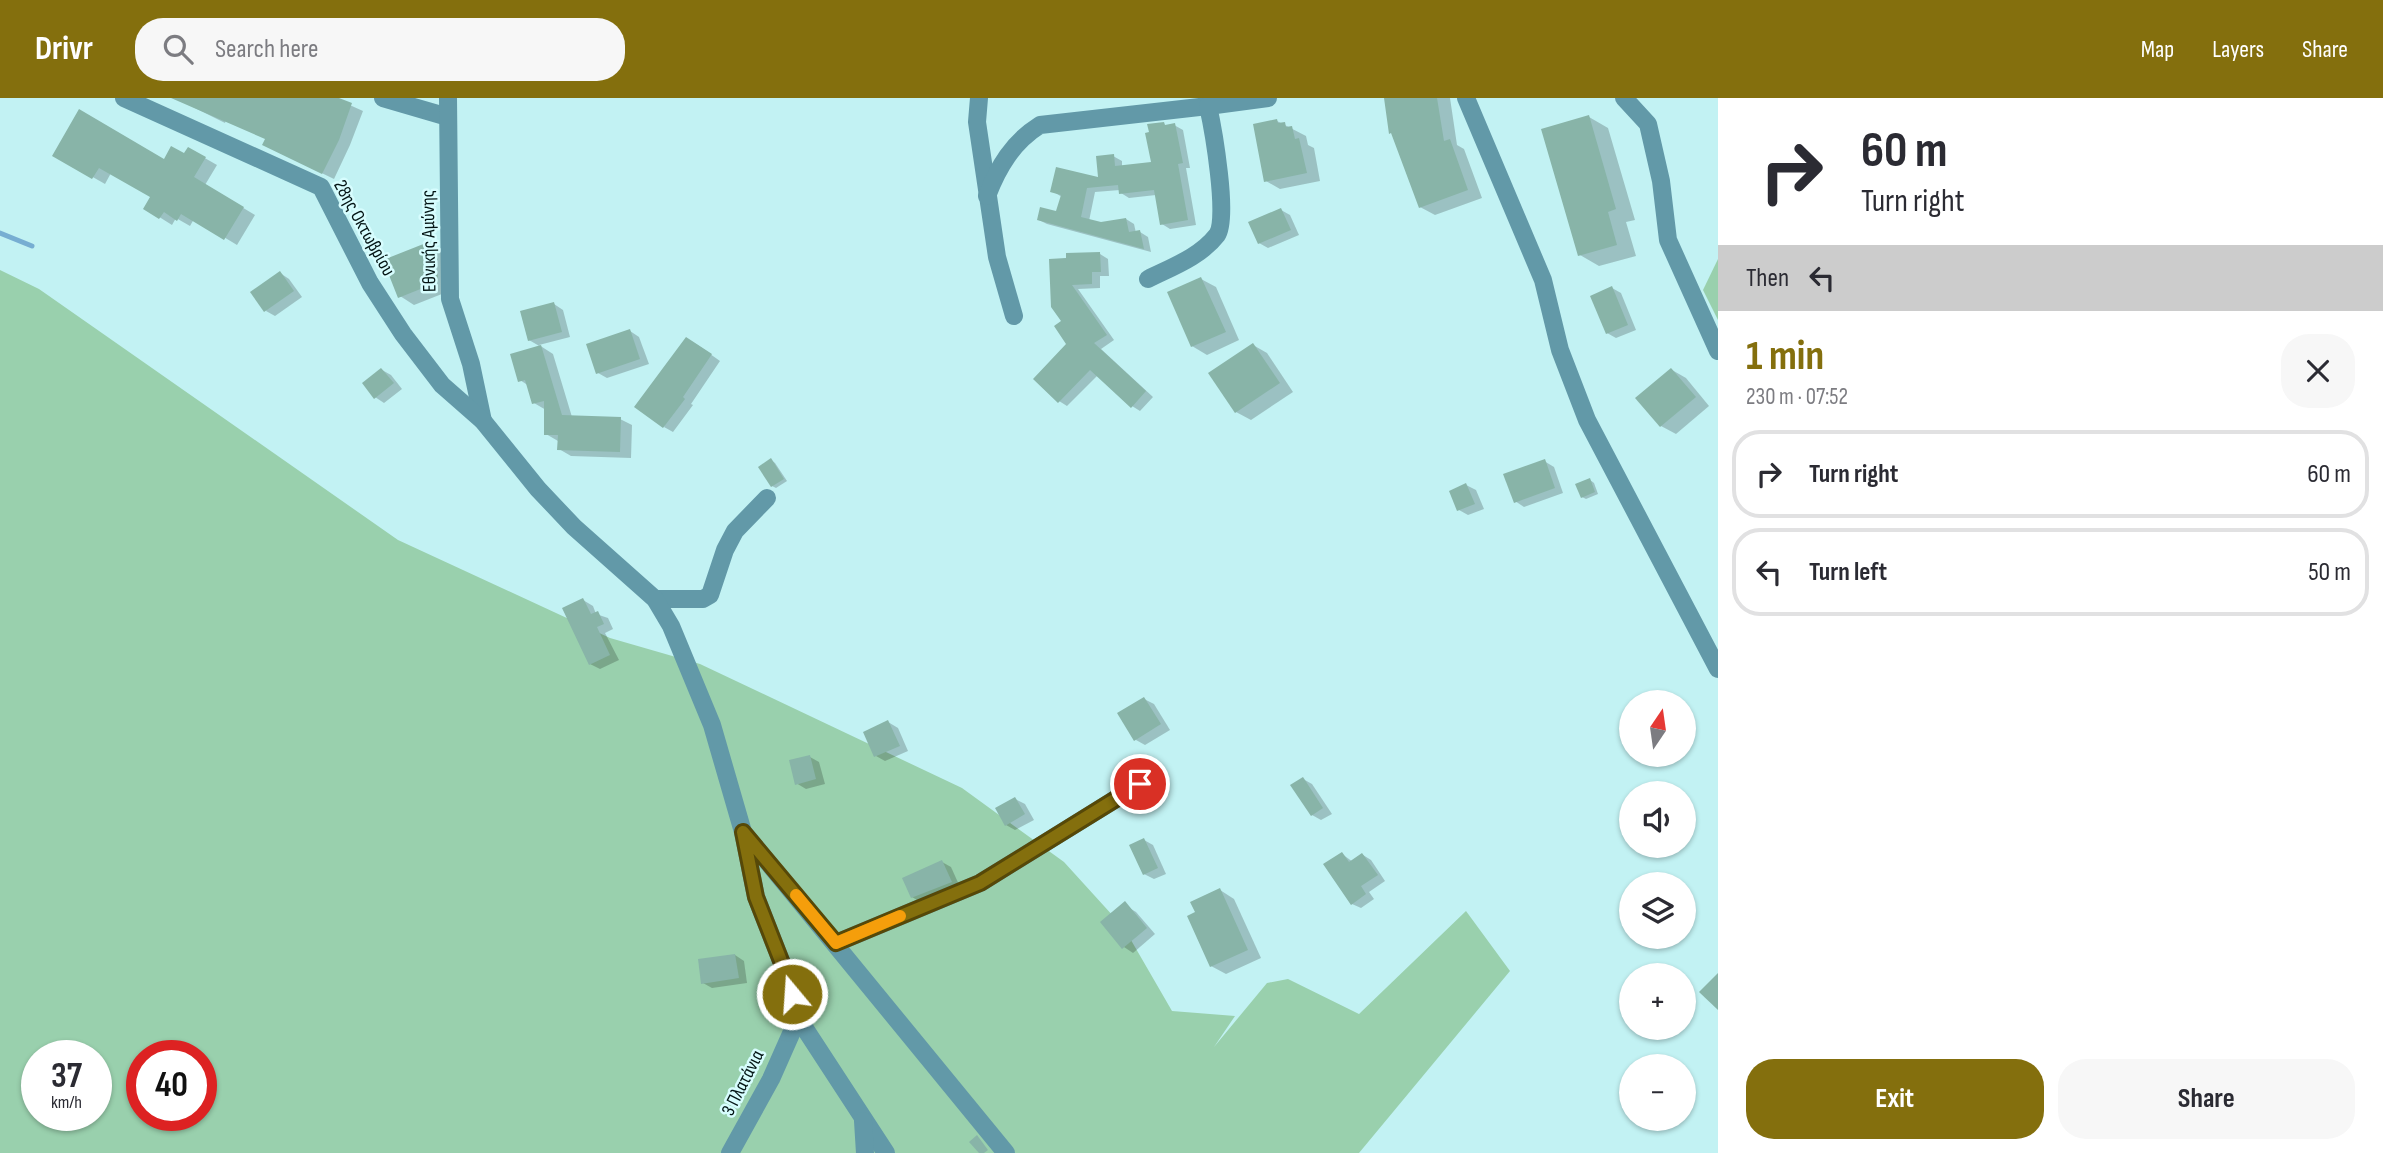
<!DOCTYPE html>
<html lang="en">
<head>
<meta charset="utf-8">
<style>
	body { margin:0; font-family:"Sofia Sans Condensed",sans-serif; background:#f7f7f7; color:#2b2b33; height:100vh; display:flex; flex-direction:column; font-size:26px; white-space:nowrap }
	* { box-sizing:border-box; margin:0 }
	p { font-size:23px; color:#7c7c81 }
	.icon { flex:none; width:38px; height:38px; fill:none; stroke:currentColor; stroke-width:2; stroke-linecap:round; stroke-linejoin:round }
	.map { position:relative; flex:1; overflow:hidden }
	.panel { display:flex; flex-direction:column; background:#fff; width:665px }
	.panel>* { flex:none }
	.guide { background:#fff; color:#2b2b33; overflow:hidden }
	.needle { width:46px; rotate:13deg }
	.controls { position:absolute; left:1619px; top:592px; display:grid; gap:14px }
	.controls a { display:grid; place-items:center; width:77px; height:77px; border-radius:50%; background:#fff; box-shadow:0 2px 5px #0004; font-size:35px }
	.speed { position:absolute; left:21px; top:942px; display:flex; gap:14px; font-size:35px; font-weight:700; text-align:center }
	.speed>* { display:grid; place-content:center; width:91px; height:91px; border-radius:50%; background:#fff; box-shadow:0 2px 5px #0004; line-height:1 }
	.speed small { font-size:18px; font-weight:400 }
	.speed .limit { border:10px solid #d22; background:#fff; color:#111 }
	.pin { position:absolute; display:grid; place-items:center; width:60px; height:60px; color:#fff; margin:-30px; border:4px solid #fff; border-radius:50%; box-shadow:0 2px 7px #0007 }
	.me { position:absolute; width:77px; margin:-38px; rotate:342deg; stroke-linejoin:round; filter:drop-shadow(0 0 5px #0008) }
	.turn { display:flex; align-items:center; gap:24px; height:147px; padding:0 28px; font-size:32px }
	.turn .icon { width:91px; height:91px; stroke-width:2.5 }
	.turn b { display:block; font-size:49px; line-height:60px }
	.then { display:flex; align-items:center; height:66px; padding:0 28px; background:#0003; gap:14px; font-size:26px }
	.round { display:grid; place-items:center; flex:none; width:74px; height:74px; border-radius:28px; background:#f7f7f7 }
	.overview { display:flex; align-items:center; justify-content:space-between; height:119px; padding:0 28px }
	h1 { font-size:42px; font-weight:700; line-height:52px; color:#846f0d }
	.action { display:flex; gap:14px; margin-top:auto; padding:14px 28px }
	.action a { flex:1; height:80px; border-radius:28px; background:#846f0d; color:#fff; font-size:28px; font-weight:700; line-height:80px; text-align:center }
	.action a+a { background:#f7f7f7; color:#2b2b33 }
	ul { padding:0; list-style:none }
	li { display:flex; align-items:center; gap:21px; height:88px; margin:0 14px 10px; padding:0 14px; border:4px solid #e1e1e2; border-radius:28px }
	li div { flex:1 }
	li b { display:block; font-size:26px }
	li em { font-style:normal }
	header { display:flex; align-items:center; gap:42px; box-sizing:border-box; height:98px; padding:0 35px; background:#846f0d; color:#fff }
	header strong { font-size:33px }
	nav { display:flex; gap:38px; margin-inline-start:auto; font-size:24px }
	.search { width:490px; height:63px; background:#f7f7f7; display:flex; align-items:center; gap:18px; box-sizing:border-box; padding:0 24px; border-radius:28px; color:#7c7c81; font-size:26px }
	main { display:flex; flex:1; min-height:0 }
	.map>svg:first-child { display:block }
</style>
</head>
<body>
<header>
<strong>Drivr</strong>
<div class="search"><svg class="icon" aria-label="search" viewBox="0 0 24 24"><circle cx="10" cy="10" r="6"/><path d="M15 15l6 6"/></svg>Search here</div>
<nav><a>Map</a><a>Layers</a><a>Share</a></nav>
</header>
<main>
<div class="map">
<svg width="1718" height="1055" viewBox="0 0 1718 1055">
	<rect width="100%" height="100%" fill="#c2f2f3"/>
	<!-- green -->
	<g fill="#99d0ad" fill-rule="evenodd">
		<path d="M1718,161V222L1703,192Z"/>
		<path d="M0,172L39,191L398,442L610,540L700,566L962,690L1064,764L1124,830L1172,913L1235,918L1214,949L1267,885L1288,881L1359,916L1466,813L1510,873L1359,1055H0ZM37,957H96V1017H37ZM142,957H201V1017H142Z"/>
	</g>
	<!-- shadow -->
	<g fill="#0003">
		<path d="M197,0H334L363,13L350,47L334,81L276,53L267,41L226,22L225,25L193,9Z"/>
		<path d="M1385,0H1450L1457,47L1464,51L1482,100L1435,117L1420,109Z"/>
		<path d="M1589,19L1608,30L1635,122L1626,124L1636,158L1599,168L1580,157Z"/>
		<path d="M1277,23L1306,38L1308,47L1314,50L1320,83L1280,91L1266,83Z"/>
		<path d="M1174,27L1183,32L1190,70H1186L1196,127L1170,131L1162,126L1156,97L1129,100L1121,95L1120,92L1095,94L1089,123L1101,126L1126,121L1134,126L1136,135L1140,134L1148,139L1151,154L1047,126L1039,122L1058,115L1062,99L1052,93L1100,82L1113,58L1122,63V68L1153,65Z"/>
		<path d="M189,51L217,67L205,87L255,117L237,147L194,121L190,128L176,120L172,127L145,110L153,99L111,75L105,86L54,57L164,63L185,58Z"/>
		<path d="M1281,112L1290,117L1299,137L1268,150L1259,145Z"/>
		<path d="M430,145L445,154L452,192L414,207L400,198Z"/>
		<path d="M1100,156L1108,161L1109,178H1100V190L1078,191L1114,242L1101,251L1153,299L1140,313L1132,308L1098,277L1067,308L1059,303L1068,246L1063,224L1052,209Z"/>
		<path d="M280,175L289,181L302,199L275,218L266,213Z"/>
		<path d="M1201,181L1216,189L1239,242L1207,257L1192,248Z"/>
		<path d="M1612,190L1621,195L1636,232L1616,240L1607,235Z"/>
		<path d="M554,206L563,212L570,239L539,247L553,256L572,319L620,321L632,327L631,360L571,358L559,351L558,343L546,336V312L534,305L529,288L520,282L541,249L529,242Z"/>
		<path d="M630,233L639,239L649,266L607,280L598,275Z"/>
		<path d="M696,246L720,263L691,306L693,307L673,334L664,329Z"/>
		<path d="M1253,247L1267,255L1293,294L1251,322L1236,314Z"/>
		<path d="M382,272L391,277L402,291L384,305L375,299Z"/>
		<path d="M1672,272L1686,280L1709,308L1676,336L1661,328L1638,300Z"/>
		<path d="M771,362L775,365L787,383L776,390L772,388Z"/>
		<path d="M1544,363L1554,369L1563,395L1524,409L1515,403Z"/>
		<path d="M1590,382L1594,385L1598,396L1586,401L1582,399Z"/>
		<path d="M1466,387L1476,392L1484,411L1468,417L1459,412Z"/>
		<path d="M583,502L593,508L596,516L608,520L613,531L605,535L619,562L600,571L590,566Z"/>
		<path d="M1144,601L1154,606L1170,632L1145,647L1136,642Z"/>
		<path d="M888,624L898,630L908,653L885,663L876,658Z"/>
		<path d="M810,659L819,664L825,686L806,691L796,685Z"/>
		<path d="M1303,681L1312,686L1332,716L1321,722L1312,717Z"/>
		<path d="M1015,701L1025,706L1034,722L1015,732L1006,727Z"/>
		<path d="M1144,742L1153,747L1166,776L1154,781L1144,776Z"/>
		<path d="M1342,756L1353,764L1363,757L1371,762L1385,783L1369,794L1374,801L1361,810L1352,806Z"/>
		<path d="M942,764L951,769L960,789L922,805L912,799Z"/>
		<path d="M1220,792L1234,801L1261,860L1226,876L1211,868Z"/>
		<path d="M1126,808L1136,814L1155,836L1133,855L1124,849Z"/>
		<path d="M735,857L744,863L747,885L712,890L703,885Z"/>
	</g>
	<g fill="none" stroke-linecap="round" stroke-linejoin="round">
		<!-- stream -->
		<path stroke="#77aed2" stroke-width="5" d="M0,135L32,148"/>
	</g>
	<!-- building -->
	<g fill="#88b4a8">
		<path d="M171,0H339L352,5L339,42L322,76L262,47L265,41Z"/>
		<path d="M1384,0H1437L1444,43L1450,41L1468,92L1419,110L1391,35L1389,36Z"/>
		<path d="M79,11L164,61L171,48L184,55L188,49L206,59L194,79L244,109L224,142L181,116L177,123L164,114L159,121L143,111L150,99L99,70L92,81L52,58Z"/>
		<path d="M1589,17L1616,111L1608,114L1617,147L1578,158L1541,31Z"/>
		<path d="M1277,21L1278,25L1285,24L1286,29L1292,28L1295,41L1299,40L1307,75L1264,84L1253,26Z"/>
		<path d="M1164,24L1165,27L1175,25L1183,65L1178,66L1188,122L1160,127L1154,92L1119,96L1118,87L1087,90L1081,119L1101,124L1126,120L1129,134L1140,132L1144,151L1037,122L1040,109L1056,113L1061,97L1050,94L1056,69L1098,79L1096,58L1114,56L1115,68L1151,64L1145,35L1149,34L1147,26Z"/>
		<path d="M1281,110L1291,132L1258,146L1248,124Z"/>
		<path d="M431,143L438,161L433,163L438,177V184L398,200L383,162Z"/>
		<path d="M1100,154L1101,174H1092V186L1072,187L1107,237L1094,245L1146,293L1131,310L1090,272L1058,305L1033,281L1066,246L1054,228L1061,223L1051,209L1049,161L1066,160V155Z"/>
		<path d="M280,173L294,193L264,214L250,194Z"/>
		<path d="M1201,179L1226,234L1191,249L1167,194Z"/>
		<path d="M1612,188L1628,227L1606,236L1590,198Z"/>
		<path d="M554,204L562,234L528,243L520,213Z"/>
		<path d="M630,231L640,261L596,276L586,246Z"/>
		<path d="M686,239L712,256L683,299L685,301L663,330L634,309Z"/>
		<path d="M1253,245L1280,285L1235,315L1208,275Z"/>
		<path d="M541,247L562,317L621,319L620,354L557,352L558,337H544V303L532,306L525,282L518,284L510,256Z"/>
		<path d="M381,270L394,285L374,301L362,285Z"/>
		<path d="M1671,270L1696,299L1660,329L1635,300Z"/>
		<path d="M771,360L784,381L771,389L758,369Z"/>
		<path d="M1545,361L1555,390L1514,405L1503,376Z"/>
		<path d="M1590,380L1595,394L1581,400L1575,386Z"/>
		<path d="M1466,385L1475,406L1457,413L1449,393Z"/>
		<path d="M583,500L591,516L598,513L604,526L597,529L610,557L589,567L562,510Z"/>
		<path d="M1144,599L1161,626L1134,643L1117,615Z"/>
		<path d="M888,622L900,648L874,659L863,634Z"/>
		<path d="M810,657L816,681L795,687L789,662Z"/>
		<path d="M1303,679L1323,710L1311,718L1290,687Z"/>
		<path d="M1015,699L1025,716L1005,728L995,710Z"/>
		<path d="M1144,740L1158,770L1143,777L1129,747Z"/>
		<path d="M1342,754L1349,764L1362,755L1378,777L1361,788L1366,796L1351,807L1323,766Z"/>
		<path d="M942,762L952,784L911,800L902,780Z"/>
		<path d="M1220,790L1248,852L1210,869L1187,818L1195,814L1190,804Z"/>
		<path d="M1125,803L1147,830L1122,851L1100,824Z"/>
		<path d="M735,856L739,880L701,886L698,861Z"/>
		<path d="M1718,875V912L1699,894Z"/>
		<path d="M977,1037L988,1052L984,1055H979L969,1044Z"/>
	</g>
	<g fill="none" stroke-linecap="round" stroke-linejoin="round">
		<!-- minor -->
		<g stroke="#6299a8" stroke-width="18">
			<path d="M383,0L448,19"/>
			<path d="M448,0L450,201L471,266L483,323"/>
			<path d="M979,0L977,24L997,159L1014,218"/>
			<path d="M1466,0L1543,182L1560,252L1587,322L1718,571"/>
			<path d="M1624,0L1648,26L1661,83L1668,142L1718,253"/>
			<path d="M987,98C998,69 1013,44 1040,27L1208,8"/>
			<path d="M1148,181C1172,169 1200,159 1217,137C1229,121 1213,30 1208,8L1268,0"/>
			<path d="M655,501H703L710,497L725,452L735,433L767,400"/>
			<path d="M743,734L1006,1055"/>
			<path d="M836,845L980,785L1140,686"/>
			<path d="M798,920L886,1055"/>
			<path d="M863,1023L865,1055"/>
		</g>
		<!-- tertiary -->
		<path stroke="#6299a8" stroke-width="18" d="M124,0L321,89L370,185L403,236L442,287L483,323L538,391L574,429L655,501L671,528L712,627L743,734L756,799L785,873L798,920L771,981L730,1055"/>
	</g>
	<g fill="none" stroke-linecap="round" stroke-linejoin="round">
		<!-- route casing -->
		<g stroke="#564808" stroke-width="18">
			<path id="route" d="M792,896L785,873L756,799L743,734L836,845L980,785L1140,686"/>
		</g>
		<!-- route -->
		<use href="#route" stroke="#846f0d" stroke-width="12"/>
		<!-- slow -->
		<path stroke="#f59e0b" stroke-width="12" d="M796,797L836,845L900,818"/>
	</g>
	<g text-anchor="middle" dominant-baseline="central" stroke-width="5" stroke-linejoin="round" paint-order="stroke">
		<!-- street labels -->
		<g font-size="19" fill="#031414" stroke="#d7fdfe">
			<text transform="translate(364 130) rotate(61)">28ης Οκτωβρίου</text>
			<text transform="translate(429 143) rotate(-91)">Εθνικής Αμύνης</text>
			<text transform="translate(743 985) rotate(-63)">3 Πλατάνια</text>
		</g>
	</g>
</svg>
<div class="controls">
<a><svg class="needle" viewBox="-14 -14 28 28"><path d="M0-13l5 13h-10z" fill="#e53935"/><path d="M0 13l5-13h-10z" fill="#7c7c81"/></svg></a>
<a><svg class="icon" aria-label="sound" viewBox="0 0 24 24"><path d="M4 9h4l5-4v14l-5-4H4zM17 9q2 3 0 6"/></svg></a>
<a><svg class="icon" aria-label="layers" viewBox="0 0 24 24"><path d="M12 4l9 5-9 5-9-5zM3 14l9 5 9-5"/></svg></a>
<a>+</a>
<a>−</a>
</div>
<div class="speed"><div>37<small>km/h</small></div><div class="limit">40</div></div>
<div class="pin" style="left:1140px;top:686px;background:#d93025"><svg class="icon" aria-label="arrive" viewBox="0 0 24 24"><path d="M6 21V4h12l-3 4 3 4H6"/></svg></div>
<svg class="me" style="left:792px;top:896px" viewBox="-20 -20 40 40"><circle r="17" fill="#846f0d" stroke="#fff" stroke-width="3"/><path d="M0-11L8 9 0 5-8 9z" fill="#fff"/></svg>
</div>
<section class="panel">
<div class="guide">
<div class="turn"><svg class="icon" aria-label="right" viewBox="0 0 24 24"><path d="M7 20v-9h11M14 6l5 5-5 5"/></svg><div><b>60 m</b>Turn right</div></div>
<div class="then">Then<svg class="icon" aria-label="left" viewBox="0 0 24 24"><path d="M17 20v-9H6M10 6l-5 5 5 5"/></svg></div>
</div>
<div class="overview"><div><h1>1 min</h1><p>230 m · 07:52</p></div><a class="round"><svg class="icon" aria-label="close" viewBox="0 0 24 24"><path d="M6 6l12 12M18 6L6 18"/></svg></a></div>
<ul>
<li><svg class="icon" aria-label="right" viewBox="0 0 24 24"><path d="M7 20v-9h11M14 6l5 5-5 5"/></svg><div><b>Turn right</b></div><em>60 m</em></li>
<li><svg class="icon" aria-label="left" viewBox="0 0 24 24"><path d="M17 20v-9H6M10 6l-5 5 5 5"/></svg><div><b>Turn left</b></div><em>50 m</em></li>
</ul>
<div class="action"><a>Exit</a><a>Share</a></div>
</section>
</main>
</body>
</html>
